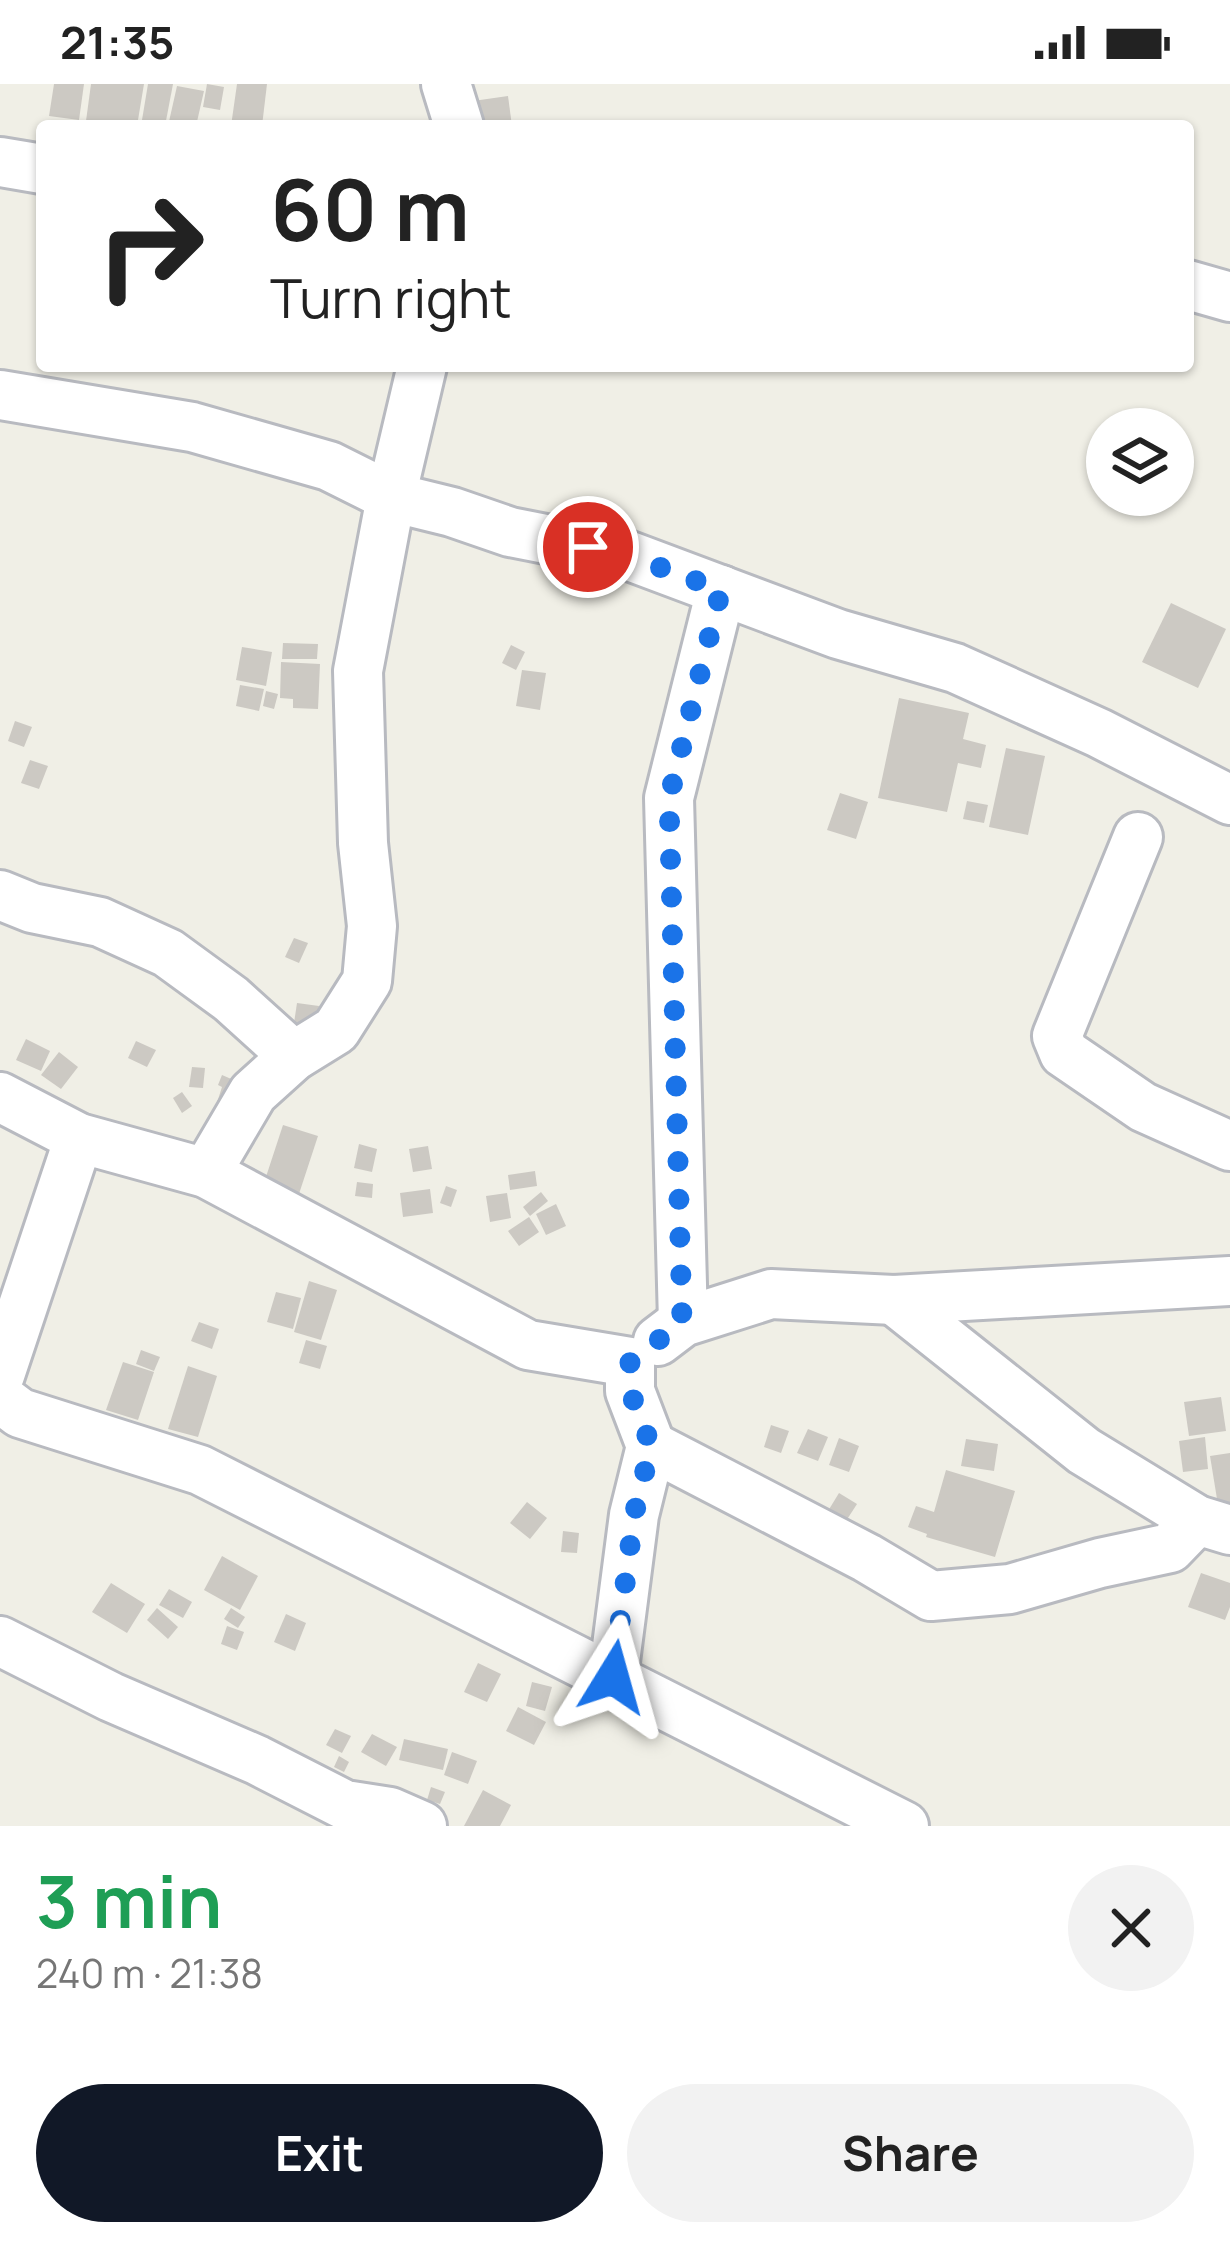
<!DOCTYPE html>
<html lang="en">
<head>
<meta charset="utf-8">
<style>
	body { margin:0; font-family:Manrope,sans-serif; background:#f2f2f2; color:#222; height:100vh; display:flex; flex-direction:column; font-size:45px; white-space:nowrap }
	* { box-sizing:border-box; margin:0 }
	p { font-size:39px; color:#767676 }
	.icon { flex:none; width:66px; height:66px; fill:none; stroke:currentColor; stroke-width:2; stroke-linecap:round; stroke-linejoin:round }
	.map { position:relative; height:1742px; overflow:hidden }
	.drawer { display:flex; flex-direction:column; background:#fff; flex:1 }
	.drawer>* { flex:none }
	.hud { position:absolute; left:36px; top:36px; width:1158px; height:252px; border-radius:12px; box-shadow:0 3px 9px #0004; background:#fff; color:#222; overflow:hidden }
	.controls { position:absolute; left:1086px; top:324px; display:grid; gap:24px }
	.controls a { display:grid; place-items:center; width:108px; height:108px; border-radius:50%; background:#fff; box-shadow:0 3px 9px #0004; font-size:60px }
	.pin { position:absolute; display:grid; place-items:center; width:102px; height:102px; color:#fff; margin:-51px; border:6px solid #fff; border-radius:50%; box-shadow:0 3px 12px #0007 }
	.me { position:absolute; width:132px; margin:-66px; rotate:8deg; stroke-linejoin:round; filter:drop-shadow(0 0 9px #0008) }
	.turn { display:flex; align-items:center; gap:42px; height:252px; padding:0 36px; font-size:54px }
	.turn .icon { width:156px; height:156px; stroke-width:2.5 }
	.turn b { display:block; font-size:84px; line-height:102px }
	.round { display:grid; place-items:center; flex:none; width:126px; height:126px; border-radius:63px; background:#f2f2f2 }
	.summary { display:flex; align-items:center; justify-content:space-between; height:204px; padding:0 36px }
	h1 { font-size:72px; font-weight:700; line-height:90px; color:#1e9e55 }
	.cta { display:flex; gap:24px; margin-top:auto; padding:24px 36px }
	.cta a { flex:1; height:138px; border-radius:72px; background:#111827; color:#fff; font-size:48px; font-weight:700; line-height:138px; text-align:center }
	.cta a+a { background:#f2f2f2; color:#222 }
	.status { display:flex; justify-content:space-between; align-items:center; height:84px; padding:0 60px; background:#fff; direction:ltr }
	.status svg { height:33px; fill:currentColor }
	.map>svg:first-child { display:block }
</style>
</head>
<body>
<div class="status"><b>21:35</b><svg viewBox="0 0 49 12"><path d="M0 12V9h3v3zM5 12V6h3v6zM10 12V3h3v9zM15 12V0h3v12zM26 1h20v11H26zM47 4h2v5h-2z"/></svg></div>
<div class="map">
<svg width="1230" height="1742" viewBox="0 0 1230 1742">
	<rect width="100%" height="100%" fill="#f0efe6"/>
	<!-- building -->
	<g fill="#ccc9c3">
		<path d="M54,0H84L79,36L49,32Z"/>
		<path d="M91,0H144L137,42L86,37Z"/>
		<path d="M148,0H173L165,42H141Z"/>
		<path d="M207,0L224,3L220,26L203,23Z"/>
		<path d="M237,0H267L262,42H231Z"/>
		<path d="M177,2L204,7L196,42H168Z"/>
		<path d="M508,12L512,42H476L473,17Z"/>
		<path d="M1171,519L1226,545L1198,604L1142,578Z"/>
		<path d="M283,559L318,560L317,575H282Z"/>
		<path d="M511,561L525,568L516,586L502,579Z"/>
		<path d="M242,563L272,568L266,602L236,596Z"/>
		<path d="M281,578L320,580L318,625L293,624V615L280,614Z"/>
		<path d="M522,586L546,589L540,626L516,622Z"/>
		<path d="M240,601L264,605L259,627L236,622Z"/>
		<path d="M266,607L278,610L274,625L263,622Z"/>
		<path d="M899,614L969,629L963,655L986,661L981,684L958,679L947,728L878,714Z"/>
		<path d="M15,637L32,643L24,663L8,657Z"/>
		<path d="M1006,664L1045,672L1028,751L989,743Z"/>
		<path d="M30,676L48,682L39,705L21,699Z"/>
		<path d="M840,709L868,718L856,755L827,746Z"/>
		<path d="M967,717L988,721L984,739L963,735Z"/>
		<path d="M294,854L308,859L299,879L285,873Z"/>
		<path d="M297,919L319,922L316,941L294,939Z"/>
		<path d="M26,955L50,967L41,987L16,976Z"/>
		<path d="M136,957L156,966L147,983L128,974Z"/>
		<path d="M59,968L78,983L61,1005L41,991Z"/>
		<path d="M192,983L205,984L203,1004L189,1003Z"/>
		<path d="M222,991L236,997L213,1031L222,1003L218,1001Z"/>
		<path d="M182,1008L192,1022L182,1029L173,1014Z"/>
		<path d="M283,1041L318,1052L296,1119L261,1108Z"/>
		<path d="M359,1060L377,1065L372,1088L354,1084Z"/>
		<path d="M428,1062L432,1085L413,1088L409,1065Z"/>
		<path d="M535,1087L537,1102L510,1106L508,1091Z"/>
		<path d="M357,1098L373,1100L372,1114L355,1112Z"/>
		<path d="M446,1102L457,1106L451,1123L440,1119Z"/>
		<path d="M430,1105L433,1129L403,1133L400,1109Z"/>
		<path d="M541,1108L548,1117L530,1132L523,1123Z"/>
		<path d="M507,1109L511,1134L490,1138L486,1112Z"/>
		<path d="M556,1120L566,1142L546,1151L536,1130Z"/>
		<path d="M529,1133L539,1148L519,1162L508,1147Z"/>
		<path d="M309,1197L337,1206L321,1256L294,1248Z"/>
		<path d="M276,1208L301,1214L293,1245L267,1238Z"/>
		<path d="M199,1238L219,1245L212,1265L191,1257Z"/>
		<path d="M306,1256L327,1262L320,1285L299,1279Z"/>
		<path d="M141,1266L160,1273L154,1287L136,1280Z"/>
		<path d="M123,1278L154,1288L138,1336L106,1326Z"/>
		<path d="M188,1282L217,1292L198,1353L168,1345Z"/>
		<path d="M1221,1313L1226,1347L1189,1352L1184,1318Z"/>
		<path d="M771,1341L789,1347L781,1369L764,1363Z"/>
		<path d="M808,1345L828,1353L818,1377L797,1369Z"/>
		<path d="M1205,1353L1208,1385L1183,1388L1179,1357Z"/>
		<path d="M839,1354L859,1362L849,1388L829,1381Z"/>
		<path d="M966,1355L998,1360L994,1387L961,1382Z"/>
		<path d="M1230,1369V1420L1218,1421L1210,1372Z"/>
		<path d="M946,1386L1015,1407L995,1473L926,1453L927,1450L908,1443L916,1422L934,1428Z"/>
		<path d="M839,1409L857,1420L846,1437L828,1427Z"/>
		<path d="M527,1418L547,1434L530,1455L510,1439Z"/>
		<path d="M563,1447L579,1449L577,1469L561,1468Z"/>
		<path d="M222,1472L258,1492L240,1526L204,1506Z"/>
		<path d="M1201,1489L1230,1499V1523L1225,1536L1188,1523Z"/>
		<path d="M111,1499L145,1520L127,1549L92,1528Z"/>
		<path d="M169,1505L192,1518L183,1534L159,1521Z"/>
		<path d="M157,1524L178,1543L168,1555L147,1536Z"/>
		<path d="M231,1524L245,1533L238,1544L224,1535Z"/>
		<path d="M286,1530L306,1539L295,1567L274,1558Z"/>
		<path d="M227,1542L244,1548L237,1566L221,1560Z"/>
		<path d="M478,1579L501,1590L487,1618L464,1608Z"/>
		<path d="M532,1598L552,1603L545,1627L526,1622Z"/>
		<path d="M518,1623L546,1638L534,1661L506,1647Z"/>
		<path d="M335,1645L351,1652L342,1669L326,1661Z"/>
		<path d="M372,1650L397,1663L386,1682L361,1668Z"/>
		<path d="M404,1655L448,1665L443,1686L399,1676Z"/>
		<path d="M452,1668L477,1677L468,1700L444,1691Z"/>
		<path d="M339,1672L349,1678L344,1688L334,1683Z"/>
		<path d="M431,1703L445,1708L440,1720L427,1716Z"/>
		<path d="M483,1706L511,1721L500,1742H464Z"/>
	</g>
	<g fill="none" stroke-linecap="round" stroke-linejoin="round">
		<!-- minor casing -->
		<g stroke="#b8bac0" stroke-width="54">
			<g id="minor">
				<path d="M446,0L459,42"/>
				<path d="M0,78L42,85"/>
				<path d="M1188,201L1230,213"/>
				<path d="M0,311L192,343L329,382L391,413L452,428L510,448L627,471L838,550L955,584L1099,649L1230,716"/>
				<path d="M1138,753L1057,952L1064,969L1143,1023L1230,1062"/>
				<path d="M0,811L32,824L100,838L168,869L231,915L294,972"/>
				<path d="M0,1013L79,1054L206,1089L528,1261L630,1278V1307L651,1362L634,1431L613,1593"/>
				<path d="M206,1089L253,1009L294,972L336,946L367,897L372,842L363,759L358,587L391,413L422,282"/>
				<path d="M894,1216L1084,1367L1197,1436L1230,1446"/>
				<path d="M683,1238L669,714L721,506"/>
				<path d="M658,1257L683,1238L771,1210L894,1216L1230,1197"/>
				<path d="M0,1291L79,1054"/>
				<path d="M0,1314L20,1329L200,1386L904,1742"/>
				<path d="M651,1362L867,1474L931,1512L1010,1505L1100,1479L1170,1464L1197,1436"/>
				<path d="M0,1557L111,1613L257,1676L345,1721L390,1728L422,1742"/>
			</g>
		</g>
		<!-- minor -->
		<use href="#minor" stroke="#fff" stroke-width="48"/>
	</g>
	<g fill="none" stroke-linecap="round" stroke-linejoin="round">
		<!-- route -->
		<path stroke="#1a73e8" stroke-width="21" stroke-dasharray="0 37.8" d="M588,463L627,471L721,506L669,714L682,1238L630,1278V1307L651,1362L634,1431L613,1593"/>
	</g>
</svg>
<div class="controls">
<a><svg class="icon" aria-label="layers" viewBox="0 0 24 24"><path d="M12 4l9 5-9 5-9-5zM3 14l9 5 9-5"/></svg></a>
</div>
<div class="pin" style="left:588px;top:463px;background:#d93025"><svg class="icon" aria-label="arrive" viewBox="0 0 24 24"><path d="M6 21V4h12l-3 4 3 4H6"/></svg></div>
<svg class="me" style="left:613px;top:1593px" viewBox="-20 -20 40 40"><path d="M0-17L14 15 0 8-14 15z" fill="#1a73e8" stroke="#fff" stroke-width="4"/></svg>
<div class="hud">
<div class="turn"><svg class="icon" aria-label="right" viewBox="0 0 24 24"><path d="M7 20v-9h11M14 6l5 5-5 5"/></svg><div><b>60 m</b>Turn right</div></div>
</div>
</div>
<section class="drawer">
<div class="summary"><div><h1>3 min</h1><p>240 m · 21:38</p></div><a class="round"><svg class="icon" aria-label="close" viewBox="0 0 24 24"><path d="M6 6l12 12M18 6L6 18"/></svg></a></div>
<div class="cta"><a>Exit</a><a>Share</a></div>
</section>
</body>
</html>
